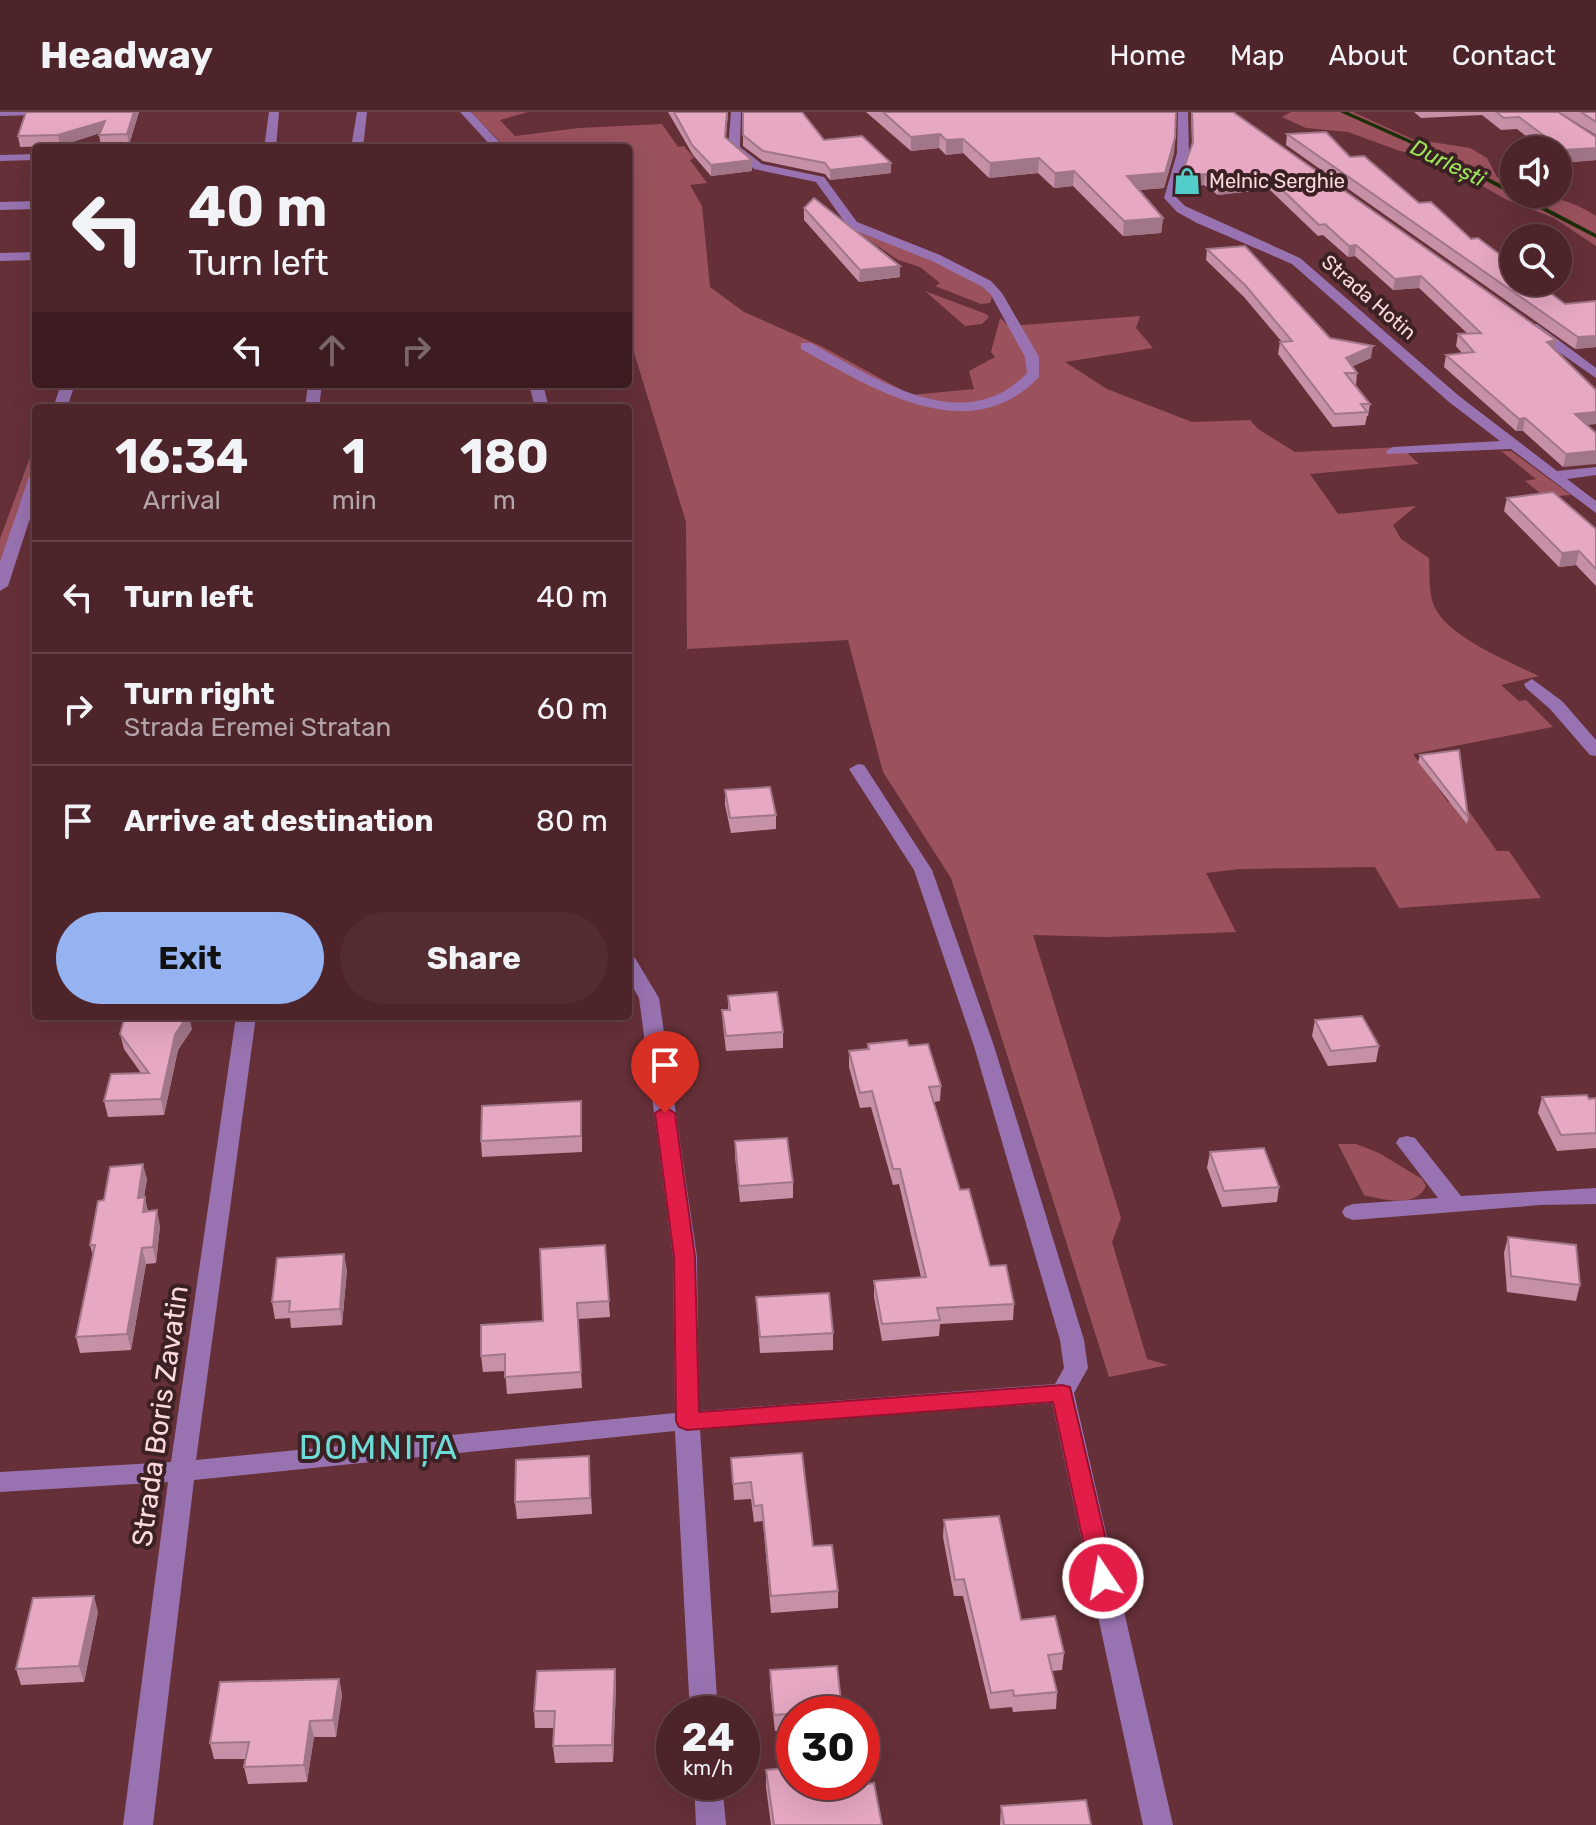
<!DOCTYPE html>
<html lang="en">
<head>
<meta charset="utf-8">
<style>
	body { margin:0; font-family:Rubik,sans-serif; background:#532c32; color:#f1f3f6; height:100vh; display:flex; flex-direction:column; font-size:30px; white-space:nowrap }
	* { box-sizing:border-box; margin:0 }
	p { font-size:26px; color:#b2a4a8 }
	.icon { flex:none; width:44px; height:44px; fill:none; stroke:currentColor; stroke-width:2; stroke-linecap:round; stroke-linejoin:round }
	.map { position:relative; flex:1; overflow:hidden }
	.side { position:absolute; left:32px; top:292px; width:600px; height:616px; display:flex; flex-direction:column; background:#4c242a; border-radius:8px; box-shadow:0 8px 32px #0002,0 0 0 2px #634147 }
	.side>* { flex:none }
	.top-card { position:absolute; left:32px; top:32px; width:600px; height:244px; border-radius:8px; box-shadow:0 8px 32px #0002,0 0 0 2px #634147; background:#4c242a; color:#f1f3f6; overflow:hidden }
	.tools { position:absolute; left:1500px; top:24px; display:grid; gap:16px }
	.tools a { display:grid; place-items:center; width:72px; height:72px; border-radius:50%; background:#4c242a; box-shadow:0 8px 32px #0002,0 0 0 2px #634147; font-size:40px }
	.speed { position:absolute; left:656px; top:1584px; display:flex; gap:16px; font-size:40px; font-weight:700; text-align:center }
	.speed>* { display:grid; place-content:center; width:104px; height:104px; border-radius:50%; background:#4c242a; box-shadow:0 8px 32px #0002,0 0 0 2px #634147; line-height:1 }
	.speed small { font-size:20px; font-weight:400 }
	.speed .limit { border:12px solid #d22; background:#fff; color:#111 }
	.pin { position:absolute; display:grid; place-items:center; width:68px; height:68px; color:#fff; margin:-82px -34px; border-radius:50% 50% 50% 0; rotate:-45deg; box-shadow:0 0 8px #0007 }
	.pin .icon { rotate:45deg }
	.me { position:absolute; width:88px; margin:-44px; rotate:348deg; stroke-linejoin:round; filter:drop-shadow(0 0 6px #0008) }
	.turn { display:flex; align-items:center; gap:28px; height:168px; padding:0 24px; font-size:36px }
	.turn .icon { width:104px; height:104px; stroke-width:2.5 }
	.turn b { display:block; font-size:56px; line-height:68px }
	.lanes { display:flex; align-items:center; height:76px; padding:0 24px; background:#0003; justify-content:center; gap:40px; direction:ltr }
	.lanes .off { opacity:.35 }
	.eta { display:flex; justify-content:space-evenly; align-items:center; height:136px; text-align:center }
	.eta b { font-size:48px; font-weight:700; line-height:56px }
	.button { display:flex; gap:16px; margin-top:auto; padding:16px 24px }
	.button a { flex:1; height:92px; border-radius:48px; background:#95b2f1; color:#111; font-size:32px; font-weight:700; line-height:92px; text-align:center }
	.button a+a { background:#532c32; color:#f1f3f6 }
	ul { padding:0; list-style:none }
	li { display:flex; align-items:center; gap:24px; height:112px; padding:0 24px; border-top:2px solid #634147 }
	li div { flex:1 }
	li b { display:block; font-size:30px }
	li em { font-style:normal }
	header { display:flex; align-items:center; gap:48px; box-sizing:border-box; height:112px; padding:0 40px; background:#4c242a; border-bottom:2px solid #634147 }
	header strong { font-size:38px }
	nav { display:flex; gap:44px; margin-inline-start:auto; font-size:28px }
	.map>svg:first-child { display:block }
</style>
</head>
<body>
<header>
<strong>Headway</strong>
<nav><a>Home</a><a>Map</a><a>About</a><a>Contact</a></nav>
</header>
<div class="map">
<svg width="1596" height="1713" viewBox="0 0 1596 1713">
	<rect width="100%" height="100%" fill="#663038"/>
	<!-- green -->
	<g fill="#9b525d">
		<path d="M471,0H528L500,8L515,24L579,16L662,12L678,35L684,34L694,46L690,48L707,71L690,73L702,94L710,175L744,200L821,234L911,283L974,277L969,259L995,245L991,240L1000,206L1009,214L1140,204L1136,216L1153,236L1065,250L1107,277L1192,310L1250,308L1258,317L1295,340L1401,335L1419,352L1310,362L1338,402L1416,394L1393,413L1401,427L1429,446C1430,461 1428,483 1435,496C1450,526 1510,550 1539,564L1501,573L1519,589L1526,588L1553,615L1413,642L1448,690L1461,688L1497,739H1509L1541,786L1399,796L1375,755L1239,757L1206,761L1236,820L1108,825L1033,823L1121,1106L1112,1130L1147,1247L1168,1253L1109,1265L951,766L883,660L848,528L687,537L686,410L628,221V36H506Z"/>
		<path d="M1291,0H1353L1412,27L1470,36L1487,46L1497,65L1514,75V82C1544,82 1571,87 1596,104V134L1554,106L1505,87L1432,45L1400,39L1348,20L1306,16L1282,5Z"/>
		<path d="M850,115L911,139L985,174L992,185L990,191L981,192L935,174L940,171L920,155L898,148Z"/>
		<path d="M925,179L986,202L989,205L982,212L965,214Z"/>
		<path d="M36,329V349L0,457V427Z"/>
		<path d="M1501,339H1511L1571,383L1545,385L1525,369L1536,367Z"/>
		<path d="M1338,1032H1356L1379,1041L1422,1067L1426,1074C1417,1096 1383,1088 1364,1083Z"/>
	</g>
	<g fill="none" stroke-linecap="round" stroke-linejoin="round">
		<!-- stream -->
		<path fill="#1c2f09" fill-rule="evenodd" d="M1340,0H1348L1442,42L1514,79V82H1520L1596,122V126L1438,44Z"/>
		<!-- minor -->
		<g fill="#9973b1" fill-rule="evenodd">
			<path d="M0,0H41L36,3L0,4Z"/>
			<path d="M269,0H279L276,36H264Z"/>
			<path d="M357,0H367L363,36H351Z"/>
			<path d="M460,0H471L505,36H493Z"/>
			<path d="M731,0H741L740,35L762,52L824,65L857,110L940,143L991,169L1002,181L1039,245V265C969,339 870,275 801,237V231H811C873,265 964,328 1027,261L1025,245L991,183L983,175L932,149L849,116L816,70L754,57L728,36Z"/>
			<path d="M1178,0H1188L1189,41L1174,83L1185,94L1300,146L1459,284L1557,359L1596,355V363L1567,367L1596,389V401L1511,337L1388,342L1386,339L1393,335L1500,329L1449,290L1292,152L1197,111L1177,100L1164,86L1177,41Z"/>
			<path d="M36,42V48L0,49V43Z"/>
			<path d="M36,89V97L0,98V90Z"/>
			<path d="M36,140V148L0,149V141Z"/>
			<path d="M1527,212H1537L1596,256V266L1527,218Z"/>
			<path d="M61,272H75L67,296H53Z"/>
			<path d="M308,272H322L319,296H305Z"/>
			<path d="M529,272H543L549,296H535Z"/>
			<path d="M36,361V388L8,474L0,479V450L29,365Z"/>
			<path d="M1532,567L1562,589L1596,628V644L1590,643L1550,597L1526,576L1524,572Z"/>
			<path d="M858,652L864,653L932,758L994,934L1084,1228L1088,1256L1074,1281L1173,1713H1143L1052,1291L700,1317L718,1602H690L675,1319L194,1368L153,1713H123L168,1370L0,1380V1360L171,1350L236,904H256L196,1348L675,1301L673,1145L639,886L628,867V844L635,846L659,886L697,1145L699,1299L1055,1272L1064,1256L1060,1228L974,934L914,758L849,657Z"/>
			<path d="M1407,1024L1415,1026L1461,1084L1596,1076V1092L1541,1093L1353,1108L1345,1105L1342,1100L1345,1095L1353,1092L1438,1086L1396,1031L1399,1026Z"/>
			<path d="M694,1670H722L726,1713H696Z"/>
		</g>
	</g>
	<!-- wall -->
	<g fill="#c690a7">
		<path d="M139,0L129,33L101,34L99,23L100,21L60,34L20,35L18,24Z"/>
		<path d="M668,0H728L726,26L752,59L711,64L693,43Z"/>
		<path d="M743,0L824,28L891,61L830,68L825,62L763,49L743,34Z"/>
		<path d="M866,0H1176L1174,41L1164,76L1139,78L1163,106L1161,121L1123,124L1073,74L1054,76L1038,61L989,66L963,41L946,43L939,36L911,39Z"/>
		<path d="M1191,0H1233L1554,237L1588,313L1563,355L1523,319H1516L1444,255L1446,243L1462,241L1456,234L1458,222H1468L1419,176L1393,178L1355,144L1348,145L1323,123L1318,124L1269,77L1218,83L1204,73L1180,75L1181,64L1192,34Z"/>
		<path d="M1414,0H1558L1596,25V48L1561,51L1558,49V38H1544L1517,17L1501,18L1482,3L1421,6Z"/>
		<path d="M1559,0H1596V23Z"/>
		<path d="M1287,22L1350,45L1565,192L1596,189V235L1575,237L1286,33Z"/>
		<path d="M804,96L900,165L859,170L804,108Z"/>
		<path d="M1207,137L1330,226L1371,246L1353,254L1357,261L1356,273L1370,292L1368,304H1367L1365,313L1333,315L1278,242L1280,230H1282L1244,185L1206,148Z"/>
		<path d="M1507,386L1596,417V474L1576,453L1559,455L1504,399Z"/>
		<path d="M628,388L631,413H628Z"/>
		<path d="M1420,643L1468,705L1467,712L1418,650Z"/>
		<path d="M725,678L776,703V717L731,721L725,693Z"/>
		<path d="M728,884L783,920V936L726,939L723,914L722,898H728Z"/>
		<path d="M1315,908L1379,934L1376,950L1328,954L1312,924Z"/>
		<path d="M192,917L178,938L164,1003L108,1005L104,989L141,961L124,937L120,922Z"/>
		<path d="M868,932L909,934L941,974L940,989L934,990L960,1078L990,1154L1014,1192L1013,1208L940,1212L939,1224L882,1229L874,1185V1169L921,1165L899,1072L893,1073L871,995L860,996L849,955V939L867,937Z"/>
		<path d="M1542,985L1596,986V1036L1557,1039L1538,1001Z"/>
		<path d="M582,1004V1040L482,1045L481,1029Z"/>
		<path d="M735,1029L793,1070V1086L740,1090L735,1045Z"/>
		<path d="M1210,1040L1279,1075L1277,1090L1222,1095L1207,1056Z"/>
		<path d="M147,1067L144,1085L148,1099L160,1114L156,1151L146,1152L131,1238L80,1241L76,1225L93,1144L90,1133L104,1088Z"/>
		<path d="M1508,1125L1580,1173L1576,1189L1507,1180L1504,1141Z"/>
		<path d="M605,1133L610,1205L578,1207L582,1276L507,1282L505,1259L483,1260L481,1244L543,1209Z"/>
		<path d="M347,1158L342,1213L291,1216L290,1206L275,1207L272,1190Z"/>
		<path d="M756,1185L833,1221V1238L760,1241Z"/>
		<path d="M731,1346L813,1434L838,1479V1496L771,1501L763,1409L754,1410L751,1387L734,1388Z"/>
		<path d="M590,1361L592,1402L517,1407L515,1390Z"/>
		<path d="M944,1408L1021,1508L1064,1541L1062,1558L1052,1559L1057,1580L1056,1597L1013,1600L1012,1595L990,1597L963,1484H954L943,1425Z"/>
		<path d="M98,1500L84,1570L21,1573L16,1557Z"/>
		<path d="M615,1557L616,1574L613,1650L555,1651L553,1634L554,1616H535L534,1599Z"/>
		<path d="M770,1558L842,1598V1602H794V1618L775,1619L770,1575Z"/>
		<path d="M339,1567L342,1583L336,1625H314L307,1670L248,1672L244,1655L246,1647H214L210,1631Z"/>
		<path d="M766,1658L861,1673L882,1713H771L766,1675Z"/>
		<path d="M1001,1694L1091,1713H1000Z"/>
	</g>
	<!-- shaded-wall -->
	<g fill="#a17688">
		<path d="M134,0H139L129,33L127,22Z"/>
		<path d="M105,9L106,19L60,34L58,23Z"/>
		<path d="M940,22L939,36L911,39V25Z"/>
		<path d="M1175,26L1174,41L1164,76L1125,79L1127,64Z"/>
		<path d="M963,27V41L946,43V28Z"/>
		<path d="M1596,36V48L1561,51L1563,38Z"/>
		<path d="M1039,46L1038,61L989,66L990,51Z"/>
		<path d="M752,48V59L711,64V53Z"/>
		<path d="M891,51V61L830,68V58Z"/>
		<path d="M1074,59L1073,74L1054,76L1055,61Z"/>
		<path d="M1205,62L1204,73L1180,75L1181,64Z"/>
		<path d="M1270,66L1269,77L1218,83L1219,73Z"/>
		<path d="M1163,106L1161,121L1123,124L1124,109Z"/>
		<path d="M1356,133L1355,144L1348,145L1349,134Z"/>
		<path d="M900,154V165L859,170L860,158Z"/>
		<path d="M1421,164L1419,176L1393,178L1395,167Z"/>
		<path d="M1596,224V235L1575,237L1578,225Z"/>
		<path d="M1556,228L1553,240L1547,230Z"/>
		<path d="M1373,234L1371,246L1344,258L1346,246Z"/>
		<path d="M1596,300V312L1573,315L1575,302Z"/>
		<path d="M1525,306L1523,319H1516L1519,307Z"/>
		<path d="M1596,339V352L1563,355L1566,342Z"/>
		<path d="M1579,439L1576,453L1559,455L1562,441Z"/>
		<path d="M183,904H189L192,917L178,938L164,1003L161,987L175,923Z"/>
		<path d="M143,1052L147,1067L141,1101L138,1086Z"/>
		<path d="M145,1085L148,1100H143Z"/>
		<path d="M157,1098L160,1114L156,1151L153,1135Z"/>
		<path d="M142,1136L146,1152L131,1238L127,1222Z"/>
		<path d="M344,1142L347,1158L342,1213L340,1197Z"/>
		<path d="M94,1484L98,1500L84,1570L79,1554Z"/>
		<path d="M615,1557L616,1574L613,1650L612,1633Z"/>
		<path d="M339,1567L342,1583L336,1625L333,1608Z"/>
		<path d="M310,1609L314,1625L307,1670L304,1653Z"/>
	</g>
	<!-- building -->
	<g fill="#e6a8c2" stroke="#a17688" stroke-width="2">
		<path d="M26,0H134L127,22L99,23L105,9L58,23L18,24Z"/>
		<path d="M674,0H727L725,25L752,48L711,53L692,33Z"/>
		<path d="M743,0H802L824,28L862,24L891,51L830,58L825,51L763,39L743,23Z"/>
		<path d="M883,0H1176L1175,26L1165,61L1127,64L1163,106L1124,109L1074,59L1055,61L1039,46L990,51L963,27L946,28L940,22L911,25Z"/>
		<path d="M1192,0H1233L1556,228L1547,230L1596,278V300L1575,302L1596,321V339L1566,342L1525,306L1519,307L1446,243L1474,240L1458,222L1481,221L1421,164L1395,167L1356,133L1349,134L1325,112L1319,113L1270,66L1219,73L1205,62L1181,64L1193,30Z"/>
		<path d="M1496,0H1558L1596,25V36L1563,38L1519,5L1504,6Z"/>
		<path d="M1581,0H1596V10Z"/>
		<path d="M1326,20L1350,45L1364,44L1419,91L1431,90L1471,127L1478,126L1514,153V170H1536L1565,192L1596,189V224L1578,225L1287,22Z"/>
		<path d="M814,86L900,154L860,158L804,96Z"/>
		<path d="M1245,134L1330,226L1373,234L1346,246L1357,261H1345L1370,292H1361L1367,300L1335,302L1280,230L1292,229L1245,173L1207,137Z"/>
		<path d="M1553,380L1596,417V457L1579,439L1562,441L1507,386Z"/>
		<path d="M1459,638L1468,705L1420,643Z"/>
		<path d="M770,675L776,703L730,706L725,678Z"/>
		<path d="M777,880L783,920L726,924L722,898H730L728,884Z"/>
		<path d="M125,904H187L175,923L161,987L104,989L111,962L149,961L120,922Z"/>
		<path d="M1362,904L1379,934L1331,939L1315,908Z"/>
		<path d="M907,928L909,934L928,932L941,974L929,975L960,1078L969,1077L990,1154L1006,1153L1014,1192L937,1196L940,1208L882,1212L874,1169L926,1165L900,1057H893L872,979L860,981L849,939L869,937L868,932Z"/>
		<path d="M1587,983L1589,987L1596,986V1021L1561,1023L1542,985Z"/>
		<path d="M581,989V1024L481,1029L482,994Z"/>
		<path d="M787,1026L793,1070L739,1074L735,1029Z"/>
		<path d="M1264,1036L1279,1075L1224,1079L1210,1040Z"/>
		<path d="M143,1052L138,1086L145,1085L143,1100L157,1098L153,1135L142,1136L127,1222L76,1225L95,1133H90L98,1089L104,1088L110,1055Z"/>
		<path d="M1508,1125L1576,1133L1580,1173L1511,1164Z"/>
		<path d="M605,1133L609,1189L577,1191L581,1260L505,1265V1242L481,1244V1213L543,1209L540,1137Z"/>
		<path d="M344,1142L340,1197L289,1200L290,1189L272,1190L277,1146Z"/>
		<path d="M829,1181L833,1221L760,1225L756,1185Z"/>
		<path d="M802,1341L813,1434L832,1433L838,1479L771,1484L762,1393L754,1394L751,1370L733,1372L731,1346Z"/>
		<path d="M589,1344L590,1386L515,1390L516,1348Z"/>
		<path d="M999,1404L1021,1508L1055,1504L1064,1541L1048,1543L1057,1580L1014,1584L1013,1578L991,1581L964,1467L955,1468L944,1408Z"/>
		<path d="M94,1484L79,1554L16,1557L33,1486Z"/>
		<path d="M837,1554L842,1598L774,1603L770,1558Z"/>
		<path d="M615,1557L612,1633L553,1634L555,1599H534L537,1559Z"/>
		<path d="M339,1567L333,1608L310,1609L304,1653L244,1655L249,1630L210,1631L220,1570Z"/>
		<path d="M794,1655V1670H860L861,1673L874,1671L882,1713H774L766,1658Z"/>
		<path d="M1086,1688L1091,1713H1004L1001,1694Z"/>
	</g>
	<!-- route -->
	<path fill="#e11d48" stroke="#92132f" stroke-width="2" d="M665,995L675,1001L695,1145L699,1300L1062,1273L1070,1275L1115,1466L1112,1473L1103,1476L1095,1473L1091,1466L1053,1290L687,1318L679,1315L676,1309L674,1145L655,1001Z"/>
	<!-- icons -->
	<defs>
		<g id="shop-bare" transform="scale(2.16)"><path d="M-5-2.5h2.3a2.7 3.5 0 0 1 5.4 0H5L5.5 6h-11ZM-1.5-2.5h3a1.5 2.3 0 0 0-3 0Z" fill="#53cdc9" stroke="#3b2124" stroke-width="2.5" paint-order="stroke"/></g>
	</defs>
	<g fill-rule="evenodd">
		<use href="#shop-bare" x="1187" y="69"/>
	</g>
	<g text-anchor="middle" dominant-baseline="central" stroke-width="8" stroke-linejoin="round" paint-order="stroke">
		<!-- far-poi labels -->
		<g font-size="20" fill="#fbd8db" stroke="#3b2124" text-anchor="start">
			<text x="1209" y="69">Melnic Serghie</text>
		</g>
		<!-- far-street labels -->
		<g font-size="20" fill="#fbd8db" stroke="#3b2124">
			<text transform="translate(1369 185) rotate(41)">Strada Hotin</text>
		</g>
		<!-- far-water labels -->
		<g font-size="22" font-style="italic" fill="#9de656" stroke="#3b2124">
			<text transform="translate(1448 51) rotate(26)">Durlești</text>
		</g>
		<!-- near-street labels -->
		<g font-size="28" fill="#fbd8db" stroke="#3b2124">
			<text transform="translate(160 1304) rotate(-82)">Strada Boris Zavatin</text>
		</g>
		<!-- near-quarter labels -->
		<g font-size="34" letter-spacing="2" fill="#6fdbd6" stroke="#3b2124">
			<text x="379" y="1335">DOMNIȚA</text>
		</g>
	</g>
</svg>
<div class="tools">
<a><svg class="icon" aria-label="sound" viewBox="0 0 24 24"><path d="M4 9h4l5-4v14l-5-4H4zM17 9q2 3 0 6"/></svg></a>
<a><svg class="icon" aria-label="search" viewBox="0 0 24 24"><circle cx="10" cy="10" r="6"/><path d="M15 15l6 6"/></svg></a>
</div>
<div class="speed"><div>24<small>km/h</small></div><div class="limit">30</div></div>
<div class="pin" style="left:665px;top:1001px;background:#d93025"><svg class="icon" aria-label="arrive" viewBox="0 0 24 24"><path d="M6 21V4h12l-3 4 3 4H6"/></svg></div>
<svg class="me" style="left:1103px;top:1466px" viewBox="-20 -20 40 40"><circle r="17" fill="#e11d48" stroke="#fff" stroke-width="3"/><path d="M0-11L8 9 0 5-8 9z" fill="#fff"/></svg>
<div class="top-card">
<div class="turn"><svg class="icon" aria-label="left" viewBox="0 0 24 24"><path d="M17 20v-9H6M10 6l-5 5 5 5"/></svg><div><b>40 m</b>Turn left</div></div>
<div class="lanes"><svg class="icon" aria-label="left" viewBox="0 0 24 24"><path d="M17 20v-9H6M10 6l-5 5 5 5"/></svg><svg class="icon off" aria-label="ahead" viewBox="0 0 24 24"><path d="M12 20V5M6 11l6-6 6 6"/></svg><svg class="icon off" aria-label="right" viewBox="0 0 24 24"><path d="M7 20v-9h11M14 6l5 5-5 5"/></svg></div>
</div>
<section class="side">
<div class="eta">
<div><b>16:34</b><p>Arrival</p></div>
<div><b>1</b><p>min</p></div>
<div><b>180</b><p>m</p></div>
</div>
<ul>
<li><svg class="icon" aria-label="left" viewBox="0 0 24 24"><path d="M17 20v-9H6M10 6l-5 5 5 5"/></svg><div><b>Turn left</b></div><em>40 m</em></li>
<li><svg class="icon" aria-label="right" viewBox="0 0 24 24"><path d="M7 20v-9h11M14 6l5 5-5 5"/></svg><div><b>Turn right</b><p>Strada Eremei Stratan</p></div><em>60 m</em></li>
<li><svg class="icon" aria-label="arrive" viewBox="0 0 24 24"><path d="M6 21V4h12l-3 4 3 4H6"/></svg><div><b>Arrive at destination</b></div><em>80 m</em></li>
</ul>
<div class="button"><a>Exit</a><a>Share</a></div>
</section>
</div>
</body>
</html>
